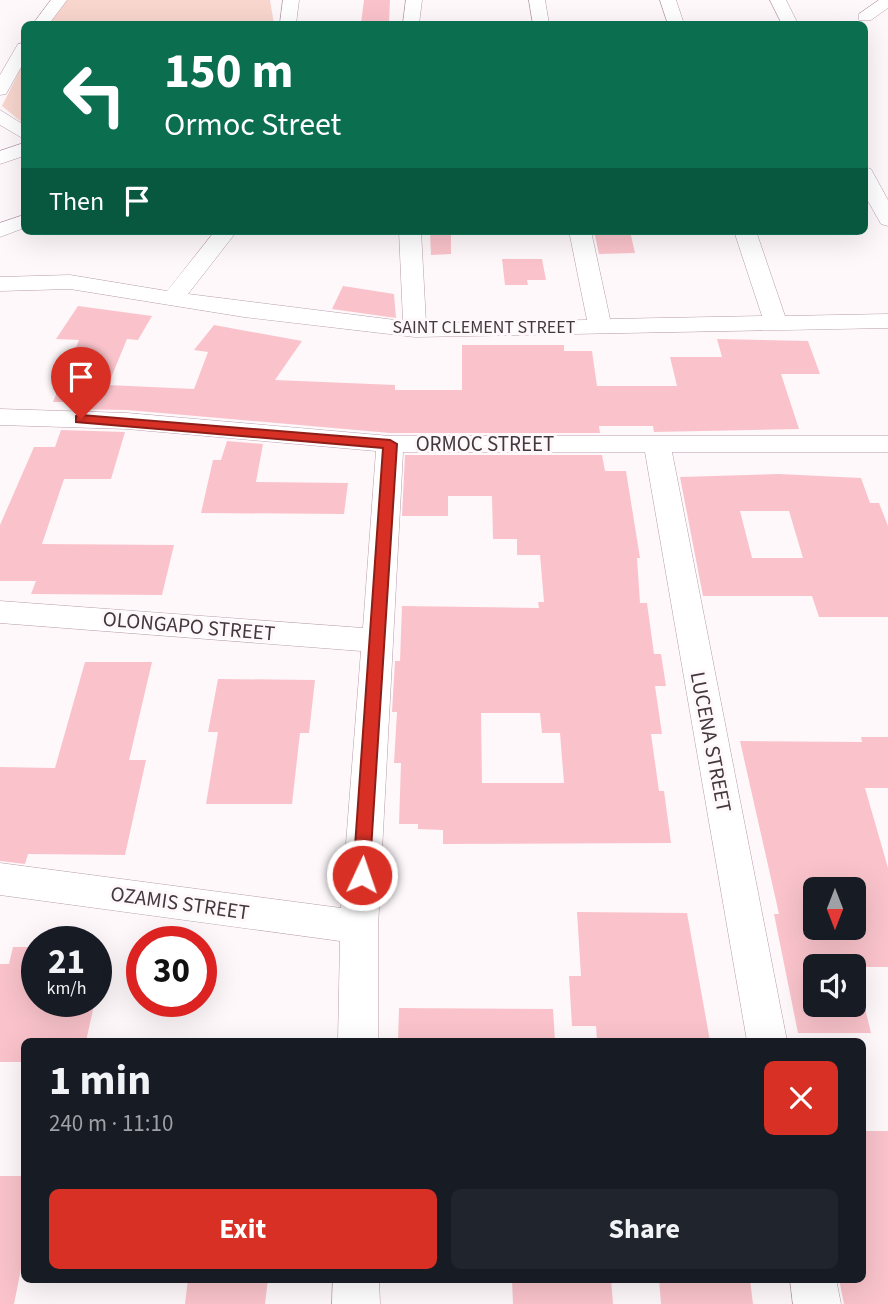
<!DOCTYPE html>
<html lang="en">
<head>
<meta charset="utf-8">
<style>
	body { margin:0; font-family:"Source Sans 3",sans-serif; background:#20242c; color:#f1f3f6; height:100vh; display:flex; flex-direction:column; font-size:26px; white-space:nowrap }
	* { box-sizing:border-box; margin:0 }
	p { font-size:23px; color:#9ea1a6 }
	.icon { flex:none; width:38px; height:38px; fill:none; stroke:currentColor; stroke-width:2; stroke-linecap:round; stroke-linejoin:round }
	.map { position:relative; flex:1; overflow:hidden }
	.details { position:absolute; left:21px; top:1038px; width:845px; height:245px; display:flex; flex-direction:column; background:#171b24; border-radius:10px; box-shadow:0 7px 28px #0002 }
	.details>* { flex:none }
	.guide { position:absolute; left:21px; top:21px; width:847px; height:214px; border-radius:10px; box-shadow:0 7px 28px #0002; background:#0b6e4f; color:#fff; overflow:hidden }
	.needle { width:46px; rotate:180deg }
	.controls { position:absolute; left:803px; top:877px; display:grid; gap:14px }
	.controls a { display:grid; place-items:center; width:63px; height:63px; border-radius:10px; background:#171b24; box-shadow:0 7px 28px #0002; font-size:35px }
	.speed { position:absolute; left:21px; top:926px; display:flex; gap:14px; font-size:35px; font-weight:700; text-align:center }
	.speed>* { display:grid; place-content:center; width:91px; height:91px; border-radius:50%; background:#171b24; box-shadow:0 7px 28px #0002; line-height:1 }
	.speed small { font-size:18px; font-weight:400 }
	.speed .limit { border:10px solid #d22; background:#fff; color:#111 }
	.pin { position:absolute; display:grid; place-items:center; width:60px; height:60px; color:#fff; margin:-72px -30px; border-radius:50% 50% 50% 0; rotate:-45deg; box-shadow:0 0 7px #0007 }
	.pin .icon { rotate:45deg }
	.me { position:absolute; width:77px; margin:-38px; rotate:3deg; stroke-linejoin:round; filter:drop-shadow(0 0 5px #0008) }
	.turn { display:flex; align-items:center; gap:24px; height:147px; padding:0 28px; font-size:32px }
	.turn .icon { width:91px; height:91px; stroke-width:2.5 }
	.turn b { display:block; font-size:49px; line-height:60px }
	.then { display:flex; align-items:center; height:66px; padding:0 28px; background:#0003; gap:14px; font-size:26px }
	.round { display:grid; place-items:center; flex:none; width:74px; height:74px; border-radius:10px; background:#20242c }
	.head { display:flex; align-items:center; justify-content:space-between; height:119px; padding:0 28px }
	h1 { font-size:42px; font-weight:700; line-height:52px }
	.primary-button { display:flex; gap:14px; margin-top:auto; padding:14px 28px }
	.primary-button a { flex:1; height:80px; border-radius:10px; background:#d93025; color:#fff; font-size:28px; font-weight:700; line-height:80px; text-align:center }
	.primary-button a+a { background:#20242c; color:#f1f3f6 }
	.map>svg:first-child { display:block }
</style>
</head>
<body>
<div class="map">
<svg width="888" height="1304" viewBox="0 0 888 1304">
	<rect width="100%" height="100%" fill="#fef8fb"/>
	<!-- green -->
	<g fill="#f8d6ce">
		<path d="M63,0H270L274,24H48Z"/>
		<path d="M24,62V124L2,106Z"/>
	</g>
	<!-- building -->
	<g fill="#fac3cb" fill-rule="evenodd">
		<path d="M364,0H390L389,23H361Z"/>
		<path d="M594,231H630L635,253L599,254Z"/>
		<path d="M430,232H451V254L431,255Z"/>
		<path d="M502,259H542L546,280H527L528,285H505Z"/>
		<path d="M343,286L394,294L396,318L332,309Z"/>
		<path d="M78,306L152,316L138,340L127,339L108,385L194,389L208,352L194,350L214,325L302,341L275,380L395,385V390H462V345H564V351H592L597,386H677L670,357H722L717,339L808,341L820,374H781L799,429L654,432L653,426H599L600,433H390L127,410L70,409L72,402H53L79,340L56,339Z"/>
		<path d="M61,430L125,432L111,479H64L42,544L174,545L162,595L31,594L36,581H0V525L34,447H55Z"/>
		<path d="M227,441L263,444L256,482L348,483L344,514L201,513L213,460H221Z"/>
		<path d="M405,455H602L605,471H626L640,558H637L640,603H647L654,654H661L666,686H655L662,734H651L659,791H664L671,843L443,844V830L418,829V824H399L401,763H394L397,712H392L395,661H400L402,606L539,608L538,602H544L540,555H517V539H493L492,496H448V516H402ZM481,713H540L542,733H560L564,783H482Z"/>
		<path d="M779,474L861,478L870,503H879L888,526V617H819L812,596H703L680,477ZM740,511H789L803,558H752Z"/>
		<path d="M85,662H152L129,760H146L125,855L28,854L25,864L0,861V767L55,768Z"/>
		<path d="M218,679L315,680L309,733H300L292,804H206L218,732H208Z"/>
		<path d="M861,737H888V788H865L888,868V967H855L871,1033H798L774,914H779L740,741L862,742ZM816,889H854V928H816ZM816,966H854V1004H816Z"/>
		<path d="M577,912L687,913L710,1041H597L596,1026H572L569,976H581Z"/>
		<path d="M13,947H37V1001H95L86,1041H24V1062H0V964H9Z"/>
		<path d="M399,1008L553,1009L555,1041H398Z"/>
		<path d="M863,1131H888V1304H844L839,1279H863Z"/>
		<path d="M0,1176H24V1254L14,1304H0Z"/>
		<path d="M188,1279H268L265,1304H185Z"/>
		<path d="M512,1279H611L613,1304H513Z"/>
		<path d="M659,1279H750L753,1304H661Z"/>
	</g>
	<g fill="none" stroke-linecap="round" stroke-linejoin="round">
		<!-- street casing -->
		<g stroke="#b89cab" stroke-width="1">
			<g id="street">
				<path d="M51,0H67L49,24H33Z"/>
				<path d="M283,0H299L296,24H280Z"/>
				<path d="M406,0H422L419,24H403Z"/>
				<path d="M529,0H545L549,24H533Z"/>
				<path d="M660,0H676L684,24H668Z"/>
				<path d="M770,0H786L798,24H782Z"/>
				<path d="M879,0H888V8L871,20H859V14Z"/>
				<path d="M24,43V62L6,94L0,95V75L18,44Z"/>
				<path d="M0,110L24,125V139L0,125Z"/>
				<path d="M24,143V156L0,164V151Z"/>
				<path d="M864,167L871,169L888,200V226L881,224L864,194Z"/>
				<path d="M24,215V228L0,237V223Z"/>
				<path d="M215,231H237L188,294L403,321L399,231H421L426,323L587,320L569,231H591L610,319L762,316L734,231H756L785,316L888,314V328L415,337L244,317L70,289L0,291V277L70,275L167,291Z"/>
				<path d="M0,409L127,413L390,436H888V452H672L787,1041H747L645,452H403L378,927V1041H338L340,941L0,895V863L341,908L361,651L0,623V601L363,628L376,451L127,429L0,425Z"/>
				<path d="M333,1279H379L380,1304H332Z"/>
				<path d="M790,1279H836L841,1304H793Z"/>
			</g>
		</g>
		<!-- street -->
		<use href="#street" fill="#fff" fill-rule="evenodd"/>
	</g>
	<!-- route -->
	<path fill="#d93025" stroke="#8d1f18" stroke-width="2" d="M81,415L390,440L397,444L369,881H356L353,875L383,448L76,422V416Z"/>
	<g text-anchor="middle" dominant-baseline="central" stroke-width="6" stroke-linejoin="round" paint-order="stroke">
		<!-- far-street labels -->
		<g font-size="18" fill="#43383e" stroke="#fef8fb">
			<text x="484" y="327">SAINT CLEMENT STREET</text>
		</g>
		<!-- street labels -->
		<g font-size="21" fill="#43383e" stroke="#fef8fb">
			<text x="485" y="444">ORMOC STREET</text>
			<text transform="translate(189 626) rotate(5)">OLONGAPO STREET</text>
			<text transform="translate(711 742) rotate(79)">LUCENA STREET</text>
			<text transform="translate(180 903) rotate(8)">OZAMIS STREET</text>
		</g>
	</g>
</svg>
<div class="controls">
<a><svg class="needle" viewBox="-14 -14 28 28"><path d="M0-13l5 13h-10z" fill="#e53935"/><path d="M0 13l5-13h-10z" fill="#9ea1a6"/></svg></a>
<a><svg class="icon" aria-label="sound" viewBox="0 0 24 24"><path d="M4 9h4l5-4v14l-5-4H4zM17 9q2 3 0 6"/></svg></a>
</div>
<div class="speed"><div>21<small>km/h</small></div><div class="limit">30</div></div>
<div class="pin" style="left:81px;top:419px;background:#d93025"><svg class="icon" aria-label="arrive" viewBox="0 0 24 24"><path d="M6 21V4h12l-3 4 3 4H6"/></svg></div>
<svg class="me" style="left:362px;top:875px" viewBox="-20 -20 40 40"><circle r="17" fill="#d93025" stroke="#fff" stroke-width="3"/><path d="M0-11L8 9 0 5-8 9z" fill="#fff"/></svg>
<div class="guide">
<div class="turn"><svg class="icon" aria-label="left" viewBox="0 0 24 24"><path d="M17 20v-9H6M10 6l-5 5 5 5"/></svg><div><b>150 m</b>Ormoc Street</div></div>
<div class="then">Then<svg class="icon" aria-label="arrive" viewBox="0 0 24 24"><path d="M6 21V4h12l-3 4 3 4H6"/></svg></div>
</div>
<section class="details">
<div class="head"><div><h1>1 min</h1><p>240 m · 11:10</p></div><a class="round" style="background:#d93025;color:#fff"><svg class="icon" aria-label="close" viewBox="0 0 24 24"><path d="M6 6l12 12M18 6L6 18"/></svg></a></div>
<div class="primary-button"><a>Exit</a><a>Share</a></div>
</section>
</div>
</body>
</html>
